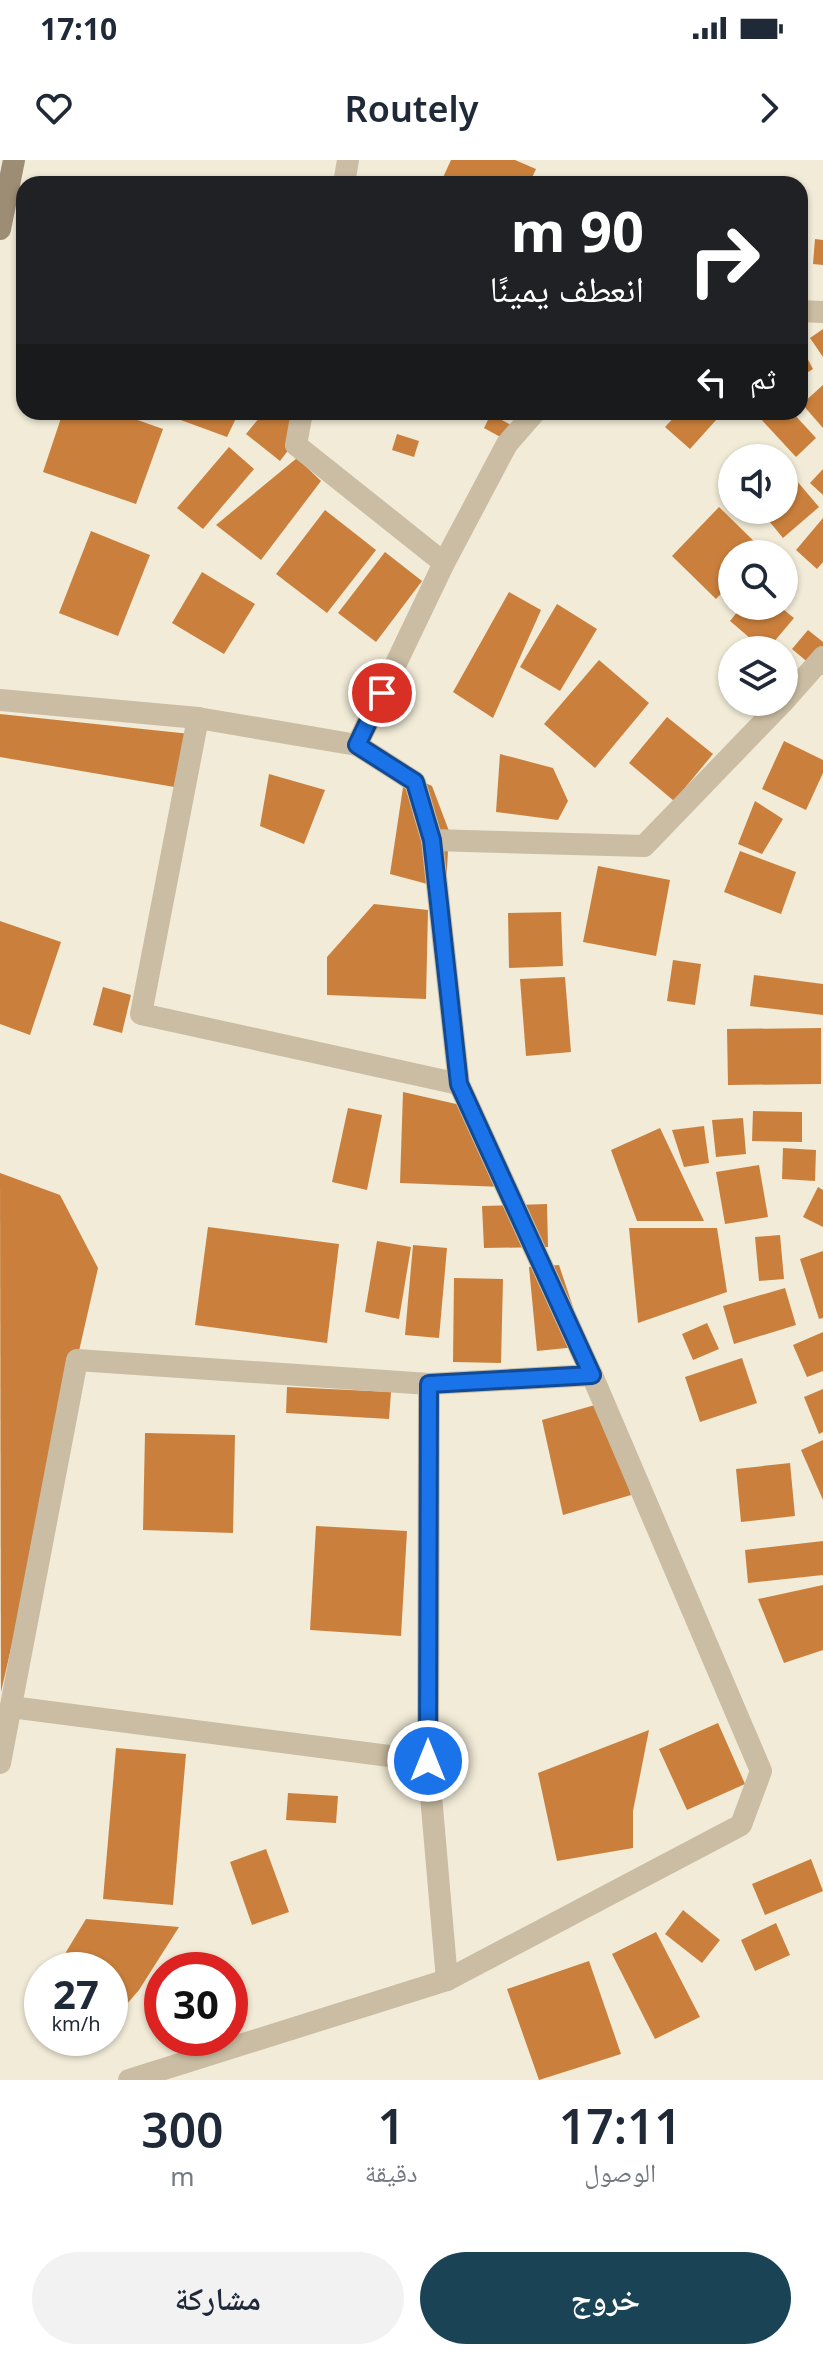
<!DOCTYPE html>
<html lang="ar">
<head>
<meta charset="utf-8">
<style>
	body { margin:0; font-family:"Noto Sans","Noto Naskh Arabic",sans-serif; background:#f2f2f3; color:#1f2937; direction:rtl; height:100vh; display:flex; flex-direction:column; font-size:30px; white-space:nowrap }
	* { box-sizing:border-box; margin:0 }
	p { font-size:26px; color:#747a83 }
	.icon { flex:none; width:44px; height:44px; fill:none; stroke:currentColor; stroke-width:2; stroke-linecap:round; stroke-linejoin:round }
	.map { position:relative; height:1920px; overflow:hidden; direction:ltr }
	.sheet { display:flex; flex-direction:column; background:#fff; flex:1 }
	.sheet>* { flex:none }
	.banner { position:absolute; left:16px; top:16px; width:792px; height:244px; border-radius:24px; box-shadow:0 2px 6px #0004; direction:rtl; background:#202124; color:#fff; overflow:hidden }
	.fabs { position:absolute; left:718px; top:284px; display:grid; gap:16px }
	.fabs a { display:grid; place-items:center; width:80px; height:80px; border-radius:50%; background:#fff; box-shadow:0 2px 6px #0004; font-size:40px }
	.speed { position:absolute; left:24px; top:1792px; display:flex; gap:16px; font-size:40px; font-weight:700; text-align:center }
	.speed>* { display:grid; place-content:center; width:104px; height:104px; border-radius:50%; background:#fff; box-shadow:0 2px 6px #0004; line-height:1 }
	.speed small { font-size:20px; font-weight:400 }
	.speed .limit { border:12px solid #d22; background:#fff; color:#111 }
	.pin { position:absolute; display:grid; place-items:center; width:68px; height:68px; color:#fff; margin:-34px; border:4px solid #fff; border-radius:50%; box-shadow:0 2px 8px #0007 }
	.me { position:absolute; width:88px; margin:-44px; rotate:0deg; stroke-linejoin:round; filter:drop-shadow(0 0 6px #0008) }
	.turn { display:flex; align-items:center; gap:28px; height:168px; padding:0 32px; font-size:36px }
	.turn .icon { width:104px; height:104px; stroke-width:2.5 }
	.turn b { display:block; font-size:56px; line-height:68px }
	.then { display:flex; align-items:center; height:76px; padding:0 32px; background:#0003; gap:16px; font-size:30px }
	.eta { display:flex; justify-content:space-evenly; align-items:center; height:136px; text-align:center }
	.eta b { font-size:48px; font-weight:600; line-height:56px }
	.button { display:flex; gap:16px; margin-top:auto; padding:16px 32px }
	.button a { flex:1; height:92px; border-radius:48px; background:#1a4456; color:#fff; font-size:32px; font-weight:600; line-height:92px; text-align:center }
	.button a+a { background:#f2f2f3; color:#1f2937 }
	.status { display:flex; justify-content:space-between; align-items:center; height:56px; padding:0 40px; background:#fff; direction:ltr }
	.status svg { height:22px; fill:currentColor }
	header { display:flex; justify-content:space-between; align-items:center; height:104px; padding:0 32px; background:#fff; font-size:36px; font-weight:600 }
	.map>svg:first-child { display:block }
</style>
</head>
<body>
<div class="status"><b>17:10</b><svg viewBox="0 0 49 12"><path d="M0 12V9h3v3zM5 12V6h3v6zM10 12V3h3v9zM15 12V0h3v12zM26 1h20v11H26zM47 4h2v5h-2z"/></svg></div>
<header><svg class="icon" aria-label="forward" viewBox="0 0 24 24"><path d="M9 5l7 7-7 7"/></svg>Routely<svg class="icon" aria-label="heart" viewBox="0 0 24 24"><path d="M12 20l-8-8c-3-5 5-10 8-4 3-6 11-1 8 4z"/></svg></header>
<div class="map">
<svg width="823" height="1920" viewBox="0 0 823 1920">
	<rect width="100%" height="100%" fill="#f1ebd7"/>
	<!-- building -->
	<g fill="#ca803c">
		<path d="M451,0H515L536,9L529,24H440Z"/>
		<path d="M815,79L823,80V105L813,104Z"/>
		<path d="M823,169V197L810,178Z"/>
		<path d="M800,185L813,209L800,217Z"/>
		<path d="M823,225V268L802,244Z"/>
		<path d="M63,252H115L163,269L136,344L43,312Z"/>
		<path d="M159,252H239L227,277Z"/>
		<path d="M264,252H313L316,254L280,301L246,274Z"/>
		<path d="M679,252H709L717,259L690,289L665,267Z"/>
		<path d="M767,252H792L816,278L796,297L760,258Z"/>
		<path d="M491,254L522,271L515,285L484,268Z"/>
		<path d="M397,274L419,281L414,297L392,290Z"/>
		<path d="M229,287L254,309L203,369L177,348Z"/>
		<path d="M297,298L321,321L261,400L216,365Z"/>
		<path d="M823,309V335L810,323Z"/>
		<path d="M796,320L819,347L783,378L760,350H784V330Z"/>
		<path d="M719,347L763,390L759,394H732V422L716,439L672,396Z"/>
		<path d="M325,350L376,390L327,453L276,414Z"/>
		<path d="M823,358V402L817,409L796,390Z"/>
		<path d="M91,371L150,395L118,476L59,453Z"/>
		<path d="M385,392L422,421L376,482L338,453Z"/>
		<path d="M202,412L255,444L224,494L172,463Z"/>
		<path d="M509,432L541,450L493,558L453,532Z"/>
		<path d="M557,444L597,469L560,531L520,507Z"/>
		<path d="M742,446H779L794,458L767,490H764L730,461Z"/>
		<path d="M808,470L823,482V515L792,489Z"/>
		<path d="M599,500L649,543L595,608L544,564Z"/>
		<path d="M0,554L200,575L186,629L0,597Z"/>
		<path d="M667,557L713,594L674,641L629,603Z"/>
		<path d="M784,581L823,600V613L806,650L762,629Z"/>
		<path d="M500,594L553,608L568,641L558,660L496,652Z"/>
		<path d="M269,614L325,630L304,684L260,666Z"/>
		<path d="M405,614L432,626L449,671L446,729L390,714Z"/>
		<path d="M755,641L783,659L762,694L738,684Z"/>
		<path d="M740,691L796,712L781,754L724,732Z"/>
		<path d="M598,706L670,720L656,796L583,782Z"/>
		<path d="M374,744L428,750L426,839L327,835V797Z"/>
		<path d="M561,752L563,806L509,808L508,753Z"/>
		<path d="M0,761L61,782L30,875L0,864Z"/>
		<path d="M673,800L701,804L695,845L667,841Z"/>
		<path d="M754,815L823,824V855L750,846Z"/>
		<path d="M565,817L571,892L526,896L520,819Z"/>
		<path d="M103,827L131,835L122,873L93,865Z"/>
		<path d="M821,868V924L728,925L727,869Z"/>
		<path d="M403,932L465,946L503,1027L400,1023Z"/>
		<path d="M348,948L382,955L367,1030L332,1022Z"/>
		<path d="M753,951L802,952V982L752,981Z"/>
		<path d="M743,958L746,994L716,997L712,960Z"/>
		<path d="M704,966L709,1003L684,1007L672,970Z"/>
		<path d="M660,968L704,1061H637L611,990Z"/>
		<path d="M783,988L816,990L815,1021L782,1019Z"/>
		<path d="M759,1005L768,1057L725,1064L716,1012Z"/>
		<path d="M0,1013L60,1035L98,1108L1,1532Z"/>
		<path d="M818,1027L823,1030V1067L803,1057Z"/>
		<path d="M547,1044L548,1087L484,1088L482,1046Z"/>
		<path d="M208,1067L339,1084L327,1183L195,1165Z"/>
		<path d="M629,1068H717L727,1132L638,1163Z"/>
		<path d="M780,1075L784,1119L759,1121L755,1077Z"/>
		<path d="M377,1081L411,1087L399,1159L365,1152Z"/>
		<path d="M413,1085L447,1088L439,1178L405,1175Z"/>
		<path d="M823,1091V1158L819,1159L800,1099Z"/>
		<path d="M559,1105L586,1186L537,1191L529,1107Z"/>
		<path d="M454,1118L503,1119L501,1203L453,1202Z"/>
		<path d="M785,1128L796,1165L734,1184L723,1146Z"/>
		<path d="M707,1163L719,1189L693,1200L682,1174Z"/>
		<path d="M823,1172V1211L807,1217L793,1185Z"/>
		<path d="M742,1198L757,1243L700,1262L685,1217Z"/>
		<path d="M287,1227L391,1232L389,1259L286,1253Z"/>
		<path d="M823,1229V1272L819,1274L804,1237Z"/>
		<path d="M602,1243L631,1335L563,1355L542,1260Z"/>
		<path d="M145,1273L235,1275L233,1373L143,1370Z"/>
		<path d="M823,1280V1340L801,1290Z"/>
		<path d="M790,1303L795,1356L741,1362L736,1309Z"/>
		<path d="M316,1366L407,1371L401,1476L310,1470Z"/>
		<path d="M823,1381V1415L748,1423L745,1390Z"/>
		<path d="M823,1425V1490L784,1503L758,1439Z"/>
		<path d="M718,1563L745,1624L687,1650L659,1589Z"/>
		<path d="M649,1570L633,1651V1688L557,1701L538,1613Z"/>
		<path d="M116,1588L186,1594L173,1745L103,1739Z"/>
		<path d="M288,1633L338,1636L336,1663L286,1660Z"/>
		<path d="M266,1689L289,1752L252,1765L230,1702Z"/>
		<path d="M811,1699L823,1731L765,1755L752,1724Z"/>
		<path d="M683,1750L720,1780L702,1803L665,1774Z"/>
		<path d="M86,1759L179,1767L139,1830L113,1860L110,1859V1810H71L66,1792Z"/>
		<path d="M776,1763L790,1795L755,1811L741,1780Z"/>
		<path d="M656,1772L700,1857L655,1879L612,1794Z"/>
		<path d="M589,1801L621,1894L539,1920L507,1829Z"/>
	</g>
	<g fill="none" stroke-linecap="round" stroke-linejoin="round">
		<!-- minor -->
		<g stroke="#cabda3" stroke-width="22">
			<path d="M344,24L348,0"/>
			<path d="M800,151L823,152"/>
			<path d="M302,252L296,285L444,403"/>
			<path d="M0,540L198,558L357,585L444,403L507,284L535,252"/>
			<path d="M784,541L823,497"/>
			<path d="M198,558L141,854L459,924"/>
			<path d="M432,680L644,686L783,542"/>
			<path d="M429,1224L428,1601L447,1820"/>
			<path d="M11,1547L428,1601"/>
			<path d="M0,1603L77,1200L429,1224L592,1215"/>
			<path d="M129,1920L447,1820L741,1665L761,1611L592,1215L459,924L432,680L415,622L357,585"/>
		</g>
		<!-- secondary -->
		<path stroke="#9d8d74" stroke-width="22" d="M0,69L14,0"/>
	</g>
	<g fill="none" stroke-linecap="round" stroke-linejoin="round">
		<!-- route casing -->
		<g stroke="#114b97" stroke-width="20">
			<path id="route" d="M382,533L357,585L415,622L432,680L459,924L592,1215L429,1224L428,1601"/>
		</g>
		<!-- route -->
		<use href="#route" stroke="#1a73e8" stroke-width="14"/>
	</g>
</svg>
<div class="fabs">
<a><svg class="icon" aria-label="sound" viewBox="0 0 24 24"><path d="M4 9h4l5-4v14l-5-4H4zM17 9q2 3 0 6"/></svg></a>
<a><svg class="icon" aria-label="search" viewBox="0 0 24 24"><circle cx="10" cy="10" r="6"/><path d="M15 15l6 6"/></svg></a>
<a><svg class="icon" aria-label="layers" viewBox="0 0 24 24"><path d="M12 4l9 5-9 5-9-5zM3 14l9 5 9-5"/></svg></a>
</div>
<div class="speed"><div>27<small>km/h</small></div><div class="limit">30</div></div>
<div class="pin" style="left:382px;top:533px;background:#d93025"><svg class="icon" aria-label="arrive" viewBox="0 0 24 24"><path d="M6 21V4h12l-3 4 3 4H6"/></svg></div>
<svg class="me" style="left:428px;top:1601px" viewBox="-20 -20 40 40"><circle r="17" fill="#1a73e8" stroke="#fff" stroke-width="3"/><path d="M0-11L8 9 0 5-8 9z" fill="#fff"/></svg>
<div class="banner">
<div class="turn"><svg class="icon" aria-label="right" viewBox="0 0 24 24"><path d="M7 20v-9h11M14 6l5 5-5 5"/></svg><div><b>90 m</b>انعطف يمينًا</div></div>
<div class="then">ثم<svg class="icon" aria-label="left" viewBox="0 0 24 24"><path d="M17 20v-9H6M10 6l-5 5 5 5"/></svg></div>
</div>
</div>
<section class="sheet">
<div class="eta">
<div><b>17:11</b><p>الوصول</p></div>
<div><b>1</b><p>دقيقة</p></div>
<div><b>300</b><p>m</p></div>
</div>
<div class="button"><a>خروج</a><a>مشاركة</a></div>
</section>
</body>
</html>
